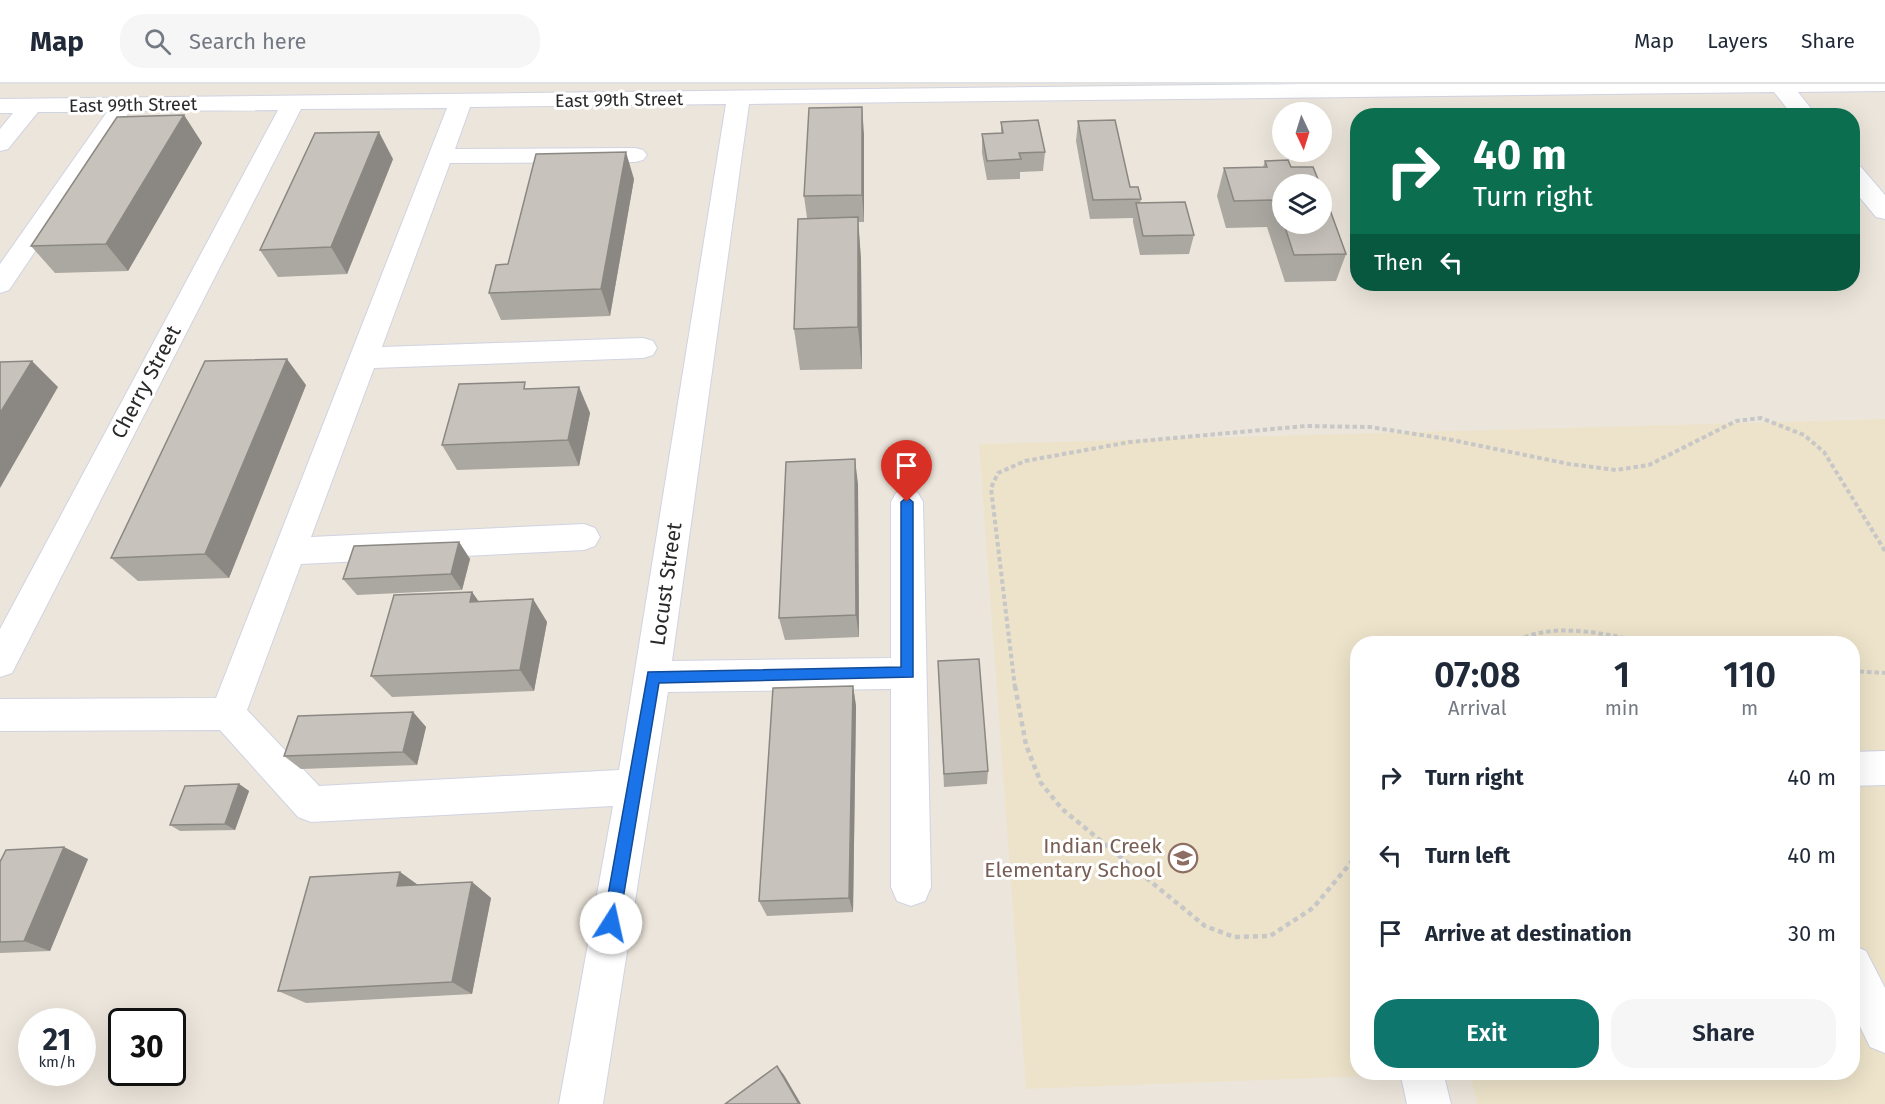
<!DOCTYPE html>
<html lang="en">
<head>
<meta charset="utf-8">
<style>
	body { margin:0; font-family:"Fira Sans",sans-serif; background:#f6f6f7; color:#1f2937; height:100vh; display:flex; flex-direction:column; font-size:22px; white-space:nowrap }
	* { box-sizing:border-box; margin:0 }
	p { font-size:20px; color:#747a83 }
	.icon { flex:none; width:33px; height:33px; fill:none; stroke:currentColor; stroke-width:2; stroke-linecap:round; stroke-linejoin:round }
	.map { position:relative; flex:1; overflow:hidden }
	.details { position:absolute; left:1350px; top:552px; width:510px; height:444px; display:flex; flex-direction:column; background:#fff; border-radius:24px; box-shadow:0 6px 24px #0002 }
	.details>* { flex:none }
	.hud { position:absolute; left:1350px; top:24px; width:510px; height:183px; border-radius:24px; box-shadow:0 6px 24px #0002; background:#0b6e4f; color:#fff; overflow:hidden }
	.needle { width:39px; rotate:176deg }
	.controls { position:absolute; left:1272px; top:18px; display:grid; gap:12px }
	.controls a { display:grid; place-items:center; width:60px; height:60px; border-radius:50%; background:#fff; box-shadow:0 6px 24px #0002; font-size:30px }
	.speed { position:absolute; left:18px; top:924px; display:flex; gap:12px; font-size:30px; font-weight:700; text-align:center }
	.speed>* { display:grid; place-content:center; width:78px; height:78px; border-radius:50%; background:#fff; box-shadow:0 6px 24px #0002; line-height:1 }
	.speed small { font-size:15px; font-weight:400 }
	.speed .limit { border:3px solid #111; border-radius:9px; background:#fff; color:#111 }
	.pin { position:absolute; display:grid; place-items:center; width:51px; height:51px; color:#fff; margin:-62px -26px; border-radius:50% 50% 50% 0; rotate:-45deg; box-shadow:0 0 6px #0007 }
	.pin .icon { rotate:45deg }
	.me { position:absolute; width:66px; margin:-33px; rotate:10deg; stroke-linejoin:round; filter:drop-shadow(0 0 4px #0008) }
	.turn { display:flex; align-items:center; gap:21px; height:126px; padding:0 24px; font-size:27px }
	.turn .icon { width:78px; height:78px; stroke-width:2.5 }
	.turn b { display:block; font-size:42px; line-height:51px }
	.then { display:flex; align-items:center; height:57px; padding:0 24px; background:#0003; gap:12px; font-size:22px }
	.eta { display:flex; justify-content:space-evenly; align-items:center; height:102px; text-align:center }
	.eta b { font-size:36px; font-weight:600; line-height:42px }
	.action { display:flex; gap:12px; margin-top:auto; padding:12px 24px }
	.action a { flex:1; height:69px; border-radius:24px; background:#0f766e; color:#fff; font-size:24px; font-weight:600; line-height:69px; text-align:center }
	.action a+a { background:#f6f6f7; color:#1f2937 }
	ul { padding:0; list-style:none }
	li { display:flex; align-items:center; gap:18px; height:78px; padding:0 24px }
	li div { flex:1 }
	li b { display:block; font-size:22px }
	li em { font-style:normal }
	header { display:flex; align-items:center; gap:36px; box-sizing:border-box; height:84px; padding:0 30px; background:#fff; border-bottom:2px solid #e0e1e3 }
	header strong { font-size:28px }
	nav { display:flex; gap:33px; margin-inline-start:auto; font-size:21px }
	.search { width:420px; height:54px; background:#f6f6f7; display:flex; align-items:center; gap:15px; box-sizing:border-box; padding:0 21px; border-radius:24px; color:#747a83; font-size:22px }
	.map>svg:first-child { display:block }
</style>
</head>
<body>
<header>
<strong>Map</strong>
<div class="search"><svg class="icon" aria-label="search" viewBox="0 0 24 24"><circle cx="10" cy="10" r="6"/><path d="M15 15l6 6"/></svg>Search here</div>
<nav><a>Map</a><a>Layers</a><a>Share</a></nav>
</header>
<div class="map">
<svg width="1885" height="1020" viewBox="0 0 1885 1020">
	<rect width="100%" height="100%" fill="#ece5db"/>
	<!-- education -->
	<path fill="#ede3ca" d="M1885,335V1020H1478L1469,989L1852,988V560H1358V988L1447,989L1026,1005L979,360Z"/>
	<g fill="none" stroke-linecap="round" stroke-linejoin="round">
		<!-- minor casing -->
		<g stroke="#d0d3e2" stroke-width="2">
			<g id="minor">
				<path d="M1303,0H1885V7L1798,8L1817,32H1793L1774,8L749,20L672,577L891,574V418L896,409L907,406L918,409L923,418L931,803L925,817L911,822L897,817L891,803V605L668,608L603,1020H559L613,722L311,738L298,733L220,646L0,647V615L216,614L447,24L301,25L12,589L0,593V545L278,26L130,27L9,206L0,209V180L107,28H38L8,65L0,67V45L13,29H0V15ZM726,20L619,686L319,702L247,626L301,480L584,466L595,462L600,453L595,444L584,440L311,453L374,284L643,274L653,271L657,264L653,257L643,254L382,263L450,79L635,78L643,76L647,71L643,66L635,64L455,65L470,23Z"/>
				<path d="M1852,81L1861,83L1885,111V135L1876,133L1852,104Z"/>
				<path d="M1885,667V701L1852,702V668Z"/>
				<path d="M1852,861L1866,867L1885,904V969L1870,963L1852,926Z"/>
				<path d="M1400,988H1443L1451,1020H1407Z"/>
			</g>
		</g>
		<!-- path-far1 -->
		<g stroke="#c7c7c7" stroke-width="4" stroke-dasharray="4.5 3" stroke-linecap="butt">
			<path d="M1511,560C1553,534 1610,552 1655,560"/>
			<path d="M1852,587L1885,589"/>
			<path d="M1015,604L991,404L998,389L1025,377L1130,358L1306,342L1370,343L1447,355L1569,380L1616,386L1649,381L1736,337L1761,334L1804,351L1824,368L1885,467"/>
		</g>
		<!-- path -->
		<path stroke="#c7c7c7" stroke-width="4.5" stroke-dasharray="5 4" stroke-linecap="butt" d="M1015,602L1026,661L1041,699L1062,725L1205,842L1234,853L1270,852L1313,824L1358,770"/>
		<!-- minor -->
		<use href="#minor" fill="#fff" fill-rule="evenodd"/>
	</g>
	<!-- wall -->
	<g fill="#aba7a1">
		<path d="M184,31L202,59L128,187L55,189L31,162Z"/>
		<path d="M1078,37L1130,103L1141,115L1140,119L1194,151L1189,170L1140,171L1133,138V134L1090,135L1076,57Z"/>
		<path d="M1001,38L1045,68L1043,87L1020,88V95L987,96L982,69V50L1001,49Z"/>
		<path d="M864,50V138H858L861,176L862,285L800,286L794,245L807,134L804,112Z"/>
		<path d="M393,75L347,190L278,193L260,166Z"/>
		<path d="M1265,77L1282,100V140H1322L1346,170L1336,197L1285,198L1267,143L1226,144L1217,112L1224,84L1263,83Z"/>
		<path d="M634,95L610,232L501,236L489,209L508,180Z"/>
		<path d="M306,301L229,494L138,497L111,474Z"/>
		<path d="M579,303L590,329L579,382L457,386L442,361L528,305Z"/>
		<path d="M858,400L859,553L785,556L779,534Z"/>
		<path d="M459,458L470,475L462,506L357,511L343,495Z"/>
		<path d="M472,508L479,518L533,515L547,538L534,607L392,613L371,592Z"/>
		<path d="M938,577L988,687L987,700L944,703Z"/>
		<path d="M853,602L856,622L853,828L767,832L759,817Z"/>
		<path d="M413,628L426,643L417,681L301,685L284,672Z"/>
		<path d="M239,700L249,707L235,746L180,747L170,741Z"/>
		<path d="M88,775L50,867L0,869V778Z"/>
		<path d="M400,788L418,801L472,798L491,814L472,910L306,919L278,907Z"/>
	</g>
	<!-- shaded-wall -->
	<g fill="#8b8883">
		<path d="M862,23L864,50V138L862,111Z"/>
		<path d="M184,31L202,59L128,187L106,160Z"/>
		<path d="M379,48L393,75L347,190L331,163Z"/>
		<path d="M626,68L634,95L610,232L601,205Z"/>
		<path d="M858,133L861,176L862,285L858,243Z"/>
		<path d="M287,275L306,301L229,494L205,470Z"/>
		<path d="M32,277L58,303L0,404V329Z"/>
		<path d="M579,303L590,329L579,382L568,356Z"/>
		<path d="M855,375L858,400L859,553L856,531Z"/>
		<path d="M459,458L470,475L462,506L451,490Z"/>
		<path d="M472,508L488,531L470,518Z"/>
		<path d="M533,515L547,538L534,607L520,586Z"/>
		<path d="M853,602L856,622L853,828L849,814Z"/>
		<path d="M413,628L426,643L417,681L403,668Z"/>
		<path d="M239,700L249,707L235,746L225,740Z"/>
		<path d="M64,763L88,775L50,867L24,857Z"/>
		<path d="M400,788L422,804L397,802Z"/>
		<path d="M472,798L491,814L472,910L452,898Z"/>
		<path d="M777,982L784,991L801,1020H799Z"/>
	</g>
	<!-- building -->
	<g fill="#c7c2bb" stroke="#8b8883" stroke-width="1.5">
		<path d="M862,23V111L804,112L809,24Z"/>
		<path d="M184,31L106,160L31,162L117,33Z"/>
		<path d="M1038,36L1045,68L1019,69L1021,75L987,77L982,50L1003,49L1001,38Z"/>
		<path d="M1115,36L1130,103H1138L1141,115L1093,116L1078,37Z"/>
		<path d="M379,48L331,163L260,166L315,49Z"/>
		<path d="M626,68L601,205L489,209L496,181L508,180L536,70Z"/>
		<path d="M1288,76L1291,83H1313L1320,100H1282V136L1276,116L1234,117L1224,84L1267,83L1265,77Z"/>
		<path d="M1322,104L1346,170L1294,171L1284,140H1322Z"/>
		<path d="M1185,118L1194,151L1143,152L1136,119Z"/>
		<path d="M858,133V243L794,245L798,135Z"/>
		<path d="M287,275L205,470L111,474L205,277Z"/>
		<path d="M32,277L0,329V278Z"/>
		<path d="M525,298L524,305L579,303L568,356L442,361L459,300Z"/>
		<path d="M855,375L856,531L779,534L786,378Z"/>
		<path d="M459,458L451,490L343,495L354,462Z"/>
		<path d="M472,508L470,518L533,515L520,586L371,592L394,511Z"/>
		<path d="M979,575L988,687L944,690L938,577Z"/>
		<path d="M853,602L849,814L759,817L773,604Z"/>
		<path d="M413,628L403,668L284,672L298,632Z"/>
		<path d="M239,700L225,740L170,741L185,702Z"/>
		<path d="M64,763L24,857L0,858V778L6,766Z"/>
		<path d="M400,788L397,802L472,798L452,898L278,907L310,793Z"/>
		<path d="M777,982L799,1020H725Z"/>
	</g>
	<!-- route -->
	<path fill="#1a73e8" stroke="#114b97" stroke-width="1.5" d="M907,413L913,418V593L659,599L619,839L617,845L611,847L605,845L603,839L648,588L901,583V418Z"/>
	<!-- icons -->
	<defs>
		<g id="school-ring" transform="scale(1.5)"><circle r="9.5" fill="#fff" stroke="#8d6e63" stroke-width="1.5"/><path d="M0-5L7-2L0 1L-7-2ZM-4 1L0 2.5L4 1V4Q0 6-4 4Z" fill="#8d6e63"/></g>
	</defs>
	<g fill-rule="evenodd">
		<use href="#school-ring" x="1183" y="774"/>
	</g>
	<g text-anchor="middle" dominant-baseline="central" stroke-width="6" stroke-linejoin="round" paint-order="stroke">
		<!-- far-street labels -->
		<g font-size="18" fill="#292929" stroke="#fff">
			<text transform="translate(619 16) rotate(-1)">East 99th Street</text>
			<text transform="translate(133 21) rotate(-1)">East 99th Street</text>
		</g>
		<!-- street labels -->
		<g font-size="21" fill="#292929" stroke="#fff">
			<text transform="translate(146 298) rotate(-62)">Cherry Street</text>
			<text transform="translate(666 500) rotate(-82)">Locust Street</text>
		</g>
		<!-- education labels -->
		<g font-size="21" fill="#785e54" stroke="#fff" text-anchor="end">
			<text x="1162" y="762">Indian Creek<tspan x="1162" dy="24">Elementary School</tspan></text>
		</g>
	</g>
</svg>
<div class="controls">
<a><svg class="needle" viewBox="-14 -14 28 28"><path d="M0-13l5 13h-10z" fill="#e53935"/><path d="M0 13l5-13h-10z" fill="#747a83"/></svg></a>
<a><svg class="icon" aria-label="layers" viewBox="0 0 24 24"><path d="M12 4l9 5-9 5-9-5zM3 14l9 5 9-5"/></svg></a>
</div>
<div class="speed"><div>21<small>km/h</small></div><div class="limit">30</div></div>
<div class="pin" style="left:907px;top:418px;background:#d93025"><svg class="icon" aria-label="arrive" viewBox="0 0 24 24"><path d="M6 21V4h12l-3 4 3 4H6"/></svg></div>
<svg class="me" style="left:611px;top:839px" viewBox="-20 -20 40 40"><circle r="19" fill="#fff"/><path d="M0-13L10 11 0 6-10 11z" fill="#1a73e8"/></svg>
<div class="hud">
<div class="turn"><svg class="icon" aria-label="right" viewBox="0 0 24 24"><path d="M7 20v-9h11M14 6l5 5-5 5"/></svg><div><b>40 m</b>Turn right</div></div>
<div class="then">Then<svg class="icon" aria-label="left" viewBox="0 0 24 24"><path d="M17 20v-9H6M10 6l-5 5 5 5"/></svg></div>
</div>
<section class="details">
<div class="eta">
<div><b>07:08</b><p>Arrival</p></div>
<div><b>1</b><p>min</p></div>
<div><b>110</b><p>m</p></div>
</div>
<ul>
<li><svg class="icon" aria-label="right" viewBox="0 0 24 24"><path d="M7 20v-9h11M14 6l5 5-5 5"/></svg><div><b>Turn right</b></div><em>40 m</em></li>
<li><svg class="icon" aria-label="left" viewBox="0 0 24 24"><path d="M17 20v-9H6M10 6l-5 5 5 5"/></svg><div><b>Turn left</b></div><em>40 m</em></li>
<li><svg class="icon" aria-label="arrive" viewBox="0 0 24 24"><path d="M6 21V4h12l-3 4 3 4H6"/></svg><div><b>Arrive at destination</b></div><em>30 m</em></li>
</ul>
<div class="action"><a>Exit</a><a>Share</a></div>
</section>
</div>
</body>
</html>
